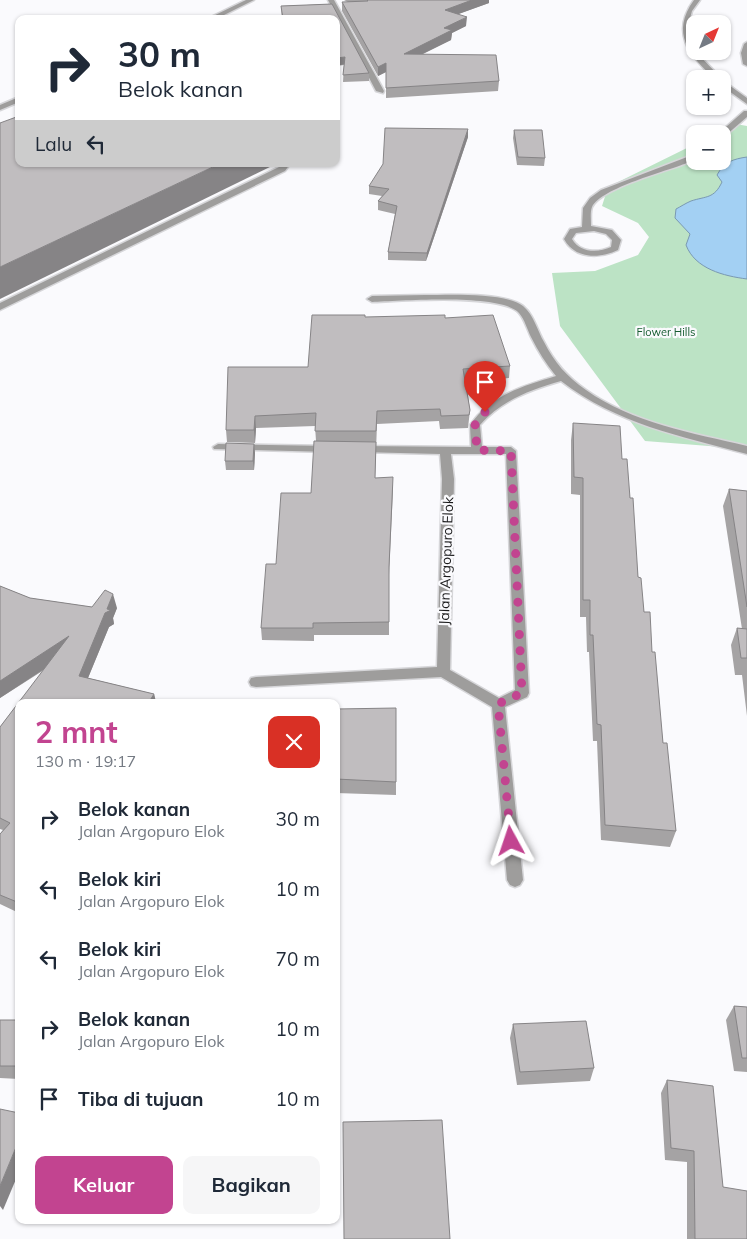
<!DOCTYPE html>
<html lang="id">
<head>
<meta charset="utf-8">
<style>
	body { margin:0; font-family:Mulish,sans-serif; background:#f6f6f7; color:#1f2937; height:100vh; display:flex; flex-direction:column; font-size:19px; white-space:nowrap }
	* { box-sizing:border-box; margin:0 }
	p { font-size:16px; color:#747a83 }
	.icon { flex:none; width:28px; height:28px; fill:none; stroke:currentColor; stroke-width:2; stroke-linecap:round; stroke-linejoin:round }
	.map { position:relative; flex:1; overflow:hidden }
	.details { position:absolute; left:15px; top:699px; width:325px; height:525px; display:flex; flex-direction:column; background:#fff; border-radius:10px; box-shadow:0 1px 4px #0004 }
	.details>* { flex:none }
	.banner { position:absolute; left:15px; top:15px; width:325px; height:152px; border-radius:10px; box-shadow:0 1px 4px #0004; background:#fff; color:#1f2937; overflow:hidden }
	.needle { width:32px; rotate:43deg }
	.controls { position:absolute; left:686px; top:15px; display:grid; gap:10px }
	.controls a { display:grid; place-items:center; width:45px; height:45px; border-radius:10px; background:#fff; box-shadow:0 1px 4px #0004; font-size:25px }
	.pin { position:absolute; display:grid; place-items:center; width:42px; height:42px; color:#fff; margin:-51px -21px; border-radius:50% 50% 50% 0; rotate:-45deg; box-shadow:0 0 5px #0007 }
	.pin .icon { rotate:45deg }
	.me { position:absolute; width:55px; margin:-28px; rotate:355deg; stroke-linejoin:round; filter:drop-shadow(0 0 4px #0008) }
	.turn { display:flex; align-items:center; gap:18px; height:105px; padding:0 20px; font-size:22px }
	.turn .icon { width:65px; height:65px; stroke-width:2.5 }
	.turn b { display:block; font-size:35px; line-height:42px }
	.then { display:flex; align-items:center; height:48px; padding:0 20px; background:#0003; gap:10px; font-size:19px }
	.round { display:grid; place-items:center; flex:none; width:52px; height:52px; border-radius:10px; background:#f6f6f7 }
	.head { display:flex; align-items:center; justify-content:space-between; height:85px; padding:0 20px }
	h1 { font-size:30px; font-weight:700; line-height:38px; color:#c24490 }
	.cta { display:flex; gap:10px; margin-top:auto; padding:10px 20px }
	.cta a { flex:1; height:58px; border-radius:10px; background:#c24490; color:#fff; font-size:20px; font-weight:700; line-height:58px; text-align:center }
	.cta a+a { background:#f6f6f7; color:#1f2937 }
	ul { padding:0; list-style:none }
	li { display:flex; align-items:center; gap:15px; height:70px; padding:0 20px }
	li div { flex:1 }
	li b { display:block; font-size:19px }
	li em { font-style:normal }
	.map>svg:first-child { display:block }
</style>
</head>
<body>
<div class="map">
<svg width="747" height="1239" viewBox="0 0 747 1239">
	<rect width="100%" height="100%" fill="#fafafd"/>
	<!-- green -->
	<path fill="#bce3c5" d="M736,124L747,126V449L645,441L560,326L552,273L595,271L638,255L649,237L638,223L602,206L608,187L695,144V161H722V134H717Z"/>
	<!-- water -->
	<path fill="#a3d0f3" stroke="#7a99b2" d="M747,157V279C724,276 695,269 686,245L690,234L675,218L676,209C680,207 686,203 691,201C706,196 714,199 722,182L717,175C724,162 733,159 747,157Z"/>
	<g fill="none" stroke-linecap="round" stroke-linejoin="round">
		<!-- lane casing -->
		<g stroke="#d6d6d9" stroke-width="3">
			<g id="lane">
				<path d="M744,111H747V117L725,136L718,134Z"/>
				<path d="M695,154V159L687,163C667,171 601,188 592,207C590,212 591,220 591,226L612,230L621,240L618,250C599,259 575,259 564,239L570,229L582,227L583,208L590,198L601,190ZM594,231L606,234L612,240L611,247C598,253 580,253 572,239L576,233Z"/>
				<path d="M282,164H290L285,171L0,310V303L279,167Z"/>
			</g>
		</g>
		<!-- street casing -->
		<g stroke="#d6d6d9" stroke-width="3">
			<g id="street">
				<path d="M246,0H254L216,19H207Z"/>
				<path d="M328,0H334L384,91L383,93L376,91Z"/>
				<path d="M694,0H700L692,11L689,22V33L695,51L722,79H715C689,55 670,33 694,0Z"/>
				<path d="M747,42V66L743,64L741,53L744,44Z"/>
				<path d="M722,80L747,98V104L722,86Z"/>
				<path d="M19,97V102L0,110V105Z"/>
				<path d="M425,295C449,295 504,292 523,306C534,315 537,330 544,342C554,362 567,377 586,390C632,423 693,433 747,446V454C680,436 617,424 561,381C530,390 502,400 480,425L482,447H511L516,451L529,693L527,697L505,707L523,880L520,885L515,887L510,885L507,880L492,707L441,677L256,687L251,686L249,682L251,678L256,677L437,667L442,479L440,454L360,452L355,449L360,446L471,447L470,425C491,395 523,386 556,376C546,364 538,351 531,337C527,329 525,320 519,313C501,293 400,301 372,302L367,299L372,296ZM451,454H506L515,690L499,698L450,670L454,479Z"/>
				<path d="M218,444L330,446L335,449L330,452L214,449L213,447Z"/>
			</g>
		</g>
		<!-- lane -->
		<use href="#lane" fill="#9e9d9c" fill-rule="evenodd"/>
		<!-- street -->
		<use href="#street" fill="#9e9d9c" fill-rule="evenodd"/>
	</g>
	<!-- wall -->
	<g fill="#a5a3a4">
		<path d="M344,0H489V3L458,14L466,26L452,33L451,40L423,54L499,81L498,91L386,98V72L378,76L342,11V2H348Z"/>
		<path d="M332,4L369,73V81L343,82L344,65L336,66V19H282L281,6Z"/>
		<path d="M468,129V137L426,261L388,260V252L395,214L378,210V201L382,196L369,194V186Z"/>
		<path d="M514,130L545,158L544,166L517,165L513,138Z"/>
		<path d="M365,317L445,318L510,366L509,378L466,382L470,410L468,428L440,429L439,421L377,424L375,478L393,490L389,575V635H314V641L262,640L261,628L276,564L311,493L316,441L315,426L256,428L255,443L227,442L226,430L308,367Z"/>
		<path d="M573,423L622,459L630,498L638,577L644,612L652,652L663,743L676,831L670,847L601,840L597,741H593L589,652H587L586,617H580V495L571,494V440Z"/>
		<path d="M254,444L255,453L254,470H226L225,461Z"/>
		<path d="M729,489L747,491V716L742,675H735L731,645L737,628L742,629L723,506Z"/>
		<path d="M0,586L30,598L92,607L117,608L113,618L114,624L109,627L88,678L154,694L156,702H19V913L0,904V834L3,830L0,829V727L44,670L0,698Z"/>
		<path d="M336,709L396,782V795L336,793Z"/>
		<path d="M734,1006L747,1007V1072L734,1071L726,1020Z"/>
		<path d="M0,1020H19V1079L0,1078Z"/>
		<path d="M513,1024L594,1068L590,1081L517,1085L510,1038Z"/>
		<path d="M667,1080L723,1187L747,1239H687V1162L665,1160L661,1093Z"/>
	</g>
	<!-- shaded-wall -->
	<g fill="#868486">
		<path d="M472,0H489V3L445,19V10Z"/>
		<path d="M467,17L466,26L452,33L451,40L404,63V54L444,28Z"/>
		<path d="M345,57V64L336,66V58Z"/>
		<path d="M386,63V72L378,76V67Z"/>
		<path d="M468,129V137L426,261L427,253Z"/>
		<path d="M219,164H276L0,299V267Z"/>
		<path d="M255,416L256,428L255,443L254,430Z"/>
		<path d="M254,444L255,453L254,470L253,461Z"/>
		<path d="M113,594L117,608L113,618L114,624L109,627L83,690L79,676Z"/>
		<path d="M69,636L73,650L0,698V681Z"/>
		<path d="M154,694L156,702H149Z"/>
		<path d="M19,1140V1172L3,1210L0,1206V1186Z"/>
	</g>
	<!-- building -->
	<g fill="#c0bdbf" stroke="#868486">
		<path d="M367,0H472L445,10L467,17L444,28L452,30L404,54L496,55L499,81L386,88V63L378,67L342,2L368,1Z"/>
		<path d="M332,4L369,73L343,75L345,57L336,58V19H283L281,6Z"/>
		<path d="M19,116V164H219L0,267V123Z"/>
		<path d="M385,128L468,129L427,253L388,252L397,206L378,201L389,189L369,186L383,164Z"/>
		<path d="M514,130H542L545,158L518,157Z"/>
		<path d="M312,315H365V317L445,315V318L493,315L510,366L463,369L470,410L469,415L441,416L440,409L377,411L376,431H315L316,413L255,416L254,430H226L228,367H308Z"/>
		<path d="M573,423L620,426L622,459H627L630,498H633L638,577L641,578L644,612H650L652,652H655L663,743H667L676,831L605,825L601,725L597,724L593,635H590V600H583V478L574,477Z"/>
		<path d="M314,441L376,442L375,478L393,477L389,567V622L313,623V628H261L266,564H276L281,493H311Z"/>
		<path d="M226,443L254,444L253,461H225Z"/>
		<path d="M729,489L747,491V607Z"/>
		<path d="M0,586L30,598L92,607L105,590L113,594L107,609L111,610L105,613L79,676L154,694L149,702H19V900L17,902L0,895V834L10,823L0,818V727L69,636L0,681Z"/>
		<path d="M737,628L747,629V658H741Z"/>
		<path d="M396,708V782L336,779V709Z"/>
		<path d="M734,1006L747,1007V1058H742Z"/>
		<rect x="0" y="1020" width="19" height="46"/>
		<path d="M586,1021L594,1068L520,1072L513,1024Z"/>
		<path d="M667,1080L713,1086L723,1187L747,1191V1239H695L694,1151L671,1148Z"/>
		<path d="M0,1109L19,1113V1140L0,1186Z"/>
		<path d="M442,1120L450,1239H344L343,1122Z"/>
	</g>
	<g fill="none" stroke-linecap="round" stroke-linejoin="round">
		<!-- route -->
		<path stroke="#c24490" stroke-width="9" stroke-dasharray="0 16.2" d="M485,412L475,425L477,450L511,451L522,693L498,704L511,841"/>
	</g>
	<g text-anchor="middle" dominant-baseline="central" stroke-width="4.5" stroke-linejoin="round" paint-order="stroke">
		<!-- far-park labels -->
		<g font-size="11" fill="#165c31" stroke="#fafafd">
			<text x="666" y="332">Flower Hills</text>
		</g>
		<!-- street labels -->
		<g font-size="14" fill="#19191a" stroke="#fafafd">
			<text transform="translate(446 561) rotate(-88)">Jalan Argopuro Elok</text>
		</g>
	</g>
</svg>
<div class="controls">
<a><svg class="needle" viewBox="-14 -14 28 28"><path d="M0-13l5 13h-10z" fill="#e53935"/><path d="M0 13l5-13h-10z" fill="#747a83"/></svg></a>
<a>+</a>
<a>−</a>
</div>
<div class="pin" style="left:485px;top:412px;background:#d93025"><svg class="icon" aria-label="arrive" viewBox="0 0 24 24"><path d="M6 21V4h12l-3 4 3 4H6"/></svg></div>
<svg class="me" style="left:511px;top:841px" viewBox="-20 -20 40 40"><path d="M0-17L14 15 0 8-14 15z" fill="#c24490" stroke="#fff" stroke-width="4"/></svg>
<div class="banner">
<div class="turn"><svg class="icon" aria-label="right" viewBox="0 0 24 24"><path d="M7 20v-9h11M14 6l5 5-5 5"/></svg><div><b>30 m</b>Belok kanan</div></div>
<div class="then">Lalu<svg class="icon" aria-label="left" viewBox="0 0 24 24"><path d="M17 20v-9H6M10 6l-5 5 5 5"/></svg></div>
</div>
<section class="details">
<div class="head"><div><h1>2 mnt</h1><p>130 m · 19:17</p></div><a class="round" style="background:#d93025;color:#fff"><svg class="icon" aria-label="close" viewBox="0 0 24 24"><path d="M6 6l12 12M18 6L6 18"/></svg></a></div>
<ul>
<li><svg class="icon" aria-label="right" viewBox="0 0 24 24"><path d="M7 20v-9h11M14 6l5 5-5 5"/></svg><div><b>Belok kanan</b><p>Jalan Argopuro Elok</p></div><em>30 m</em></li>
<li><svg class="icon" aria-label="left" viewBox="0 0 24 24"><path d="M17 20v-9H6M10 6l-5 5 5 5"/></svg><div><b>Belok kiri</b><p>Jalan Argopuro Elok</p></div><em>10 m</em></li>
<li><svg class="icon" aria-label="left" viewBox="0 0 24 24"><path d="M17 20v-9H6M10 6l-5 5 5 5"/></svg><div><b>Belok kiri</b><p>Jalan Argopuro Elok</p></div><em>70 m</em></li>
<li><svg class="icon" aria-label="right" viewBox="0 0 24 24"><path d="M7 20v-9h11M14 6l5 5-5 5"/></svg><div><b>Belok kanan</b><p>Jalan Argopuro Elok</p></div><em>10 m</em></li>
<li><svg class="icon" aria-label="arrive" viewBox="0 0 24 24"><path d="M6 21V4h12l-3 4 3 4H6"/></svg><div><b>Tiba di tujuan</b></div><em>10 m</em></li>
</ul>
<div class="cta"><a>Keluar</a><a>Bagikan</a></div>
</section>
</div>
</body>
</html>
